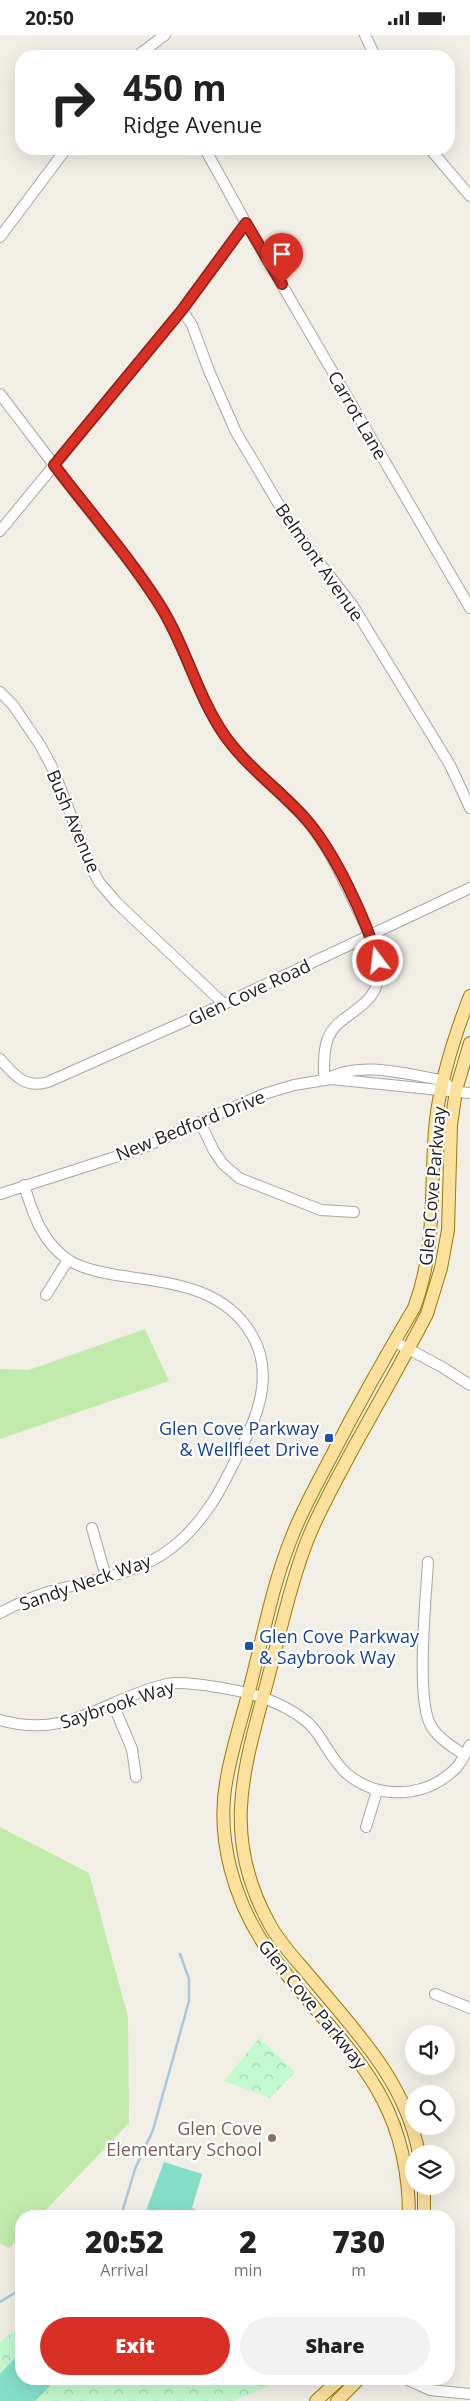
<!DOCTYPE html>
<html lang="en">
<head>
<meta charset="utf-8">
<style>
	body { margin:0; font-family:"Open Sans",sans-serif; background:#f2f2f2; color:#222; height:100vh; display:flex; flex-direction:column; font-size:19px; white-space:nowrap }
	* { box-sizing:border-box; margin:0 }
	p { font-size:16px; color:#767676 }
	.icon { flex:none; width:28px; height:28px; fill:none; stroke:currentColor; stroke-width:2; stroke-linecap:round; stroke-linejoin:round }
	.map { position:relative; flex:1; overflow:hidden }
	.drawer { position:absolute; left:15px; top:2175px; width:440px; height:175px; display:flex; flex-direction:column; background:#fff; border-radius:20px; box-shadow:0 5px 20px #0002 }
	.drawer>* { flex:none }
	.hud { position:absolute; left:15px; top:15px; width:440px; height:105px; border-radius:20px; box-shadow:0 5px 20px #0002; background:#fff; color:#222; overflow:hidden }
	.tools { position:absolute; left:405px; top:1990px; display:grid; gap:10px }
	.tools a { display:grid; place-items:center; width:50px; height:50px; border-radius:50%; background:#fff; box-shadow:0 5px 20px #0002; font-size:25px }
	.pin { position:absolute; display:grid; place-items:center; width:42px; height:42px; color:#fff; margin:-51px -21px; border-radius:50% 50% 50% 0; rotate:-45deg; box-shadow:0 0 5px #0007 }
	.pin .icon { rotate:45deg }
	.me { position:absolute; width:55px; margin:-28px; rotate:345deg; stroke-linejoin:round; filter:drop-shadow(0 0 4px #0008) }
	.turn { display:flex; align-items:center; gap:18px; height:105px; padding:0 25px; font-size:22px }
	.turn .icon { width:65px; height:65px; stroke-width:2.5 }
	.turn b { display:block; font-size:35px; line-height:42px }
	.eta { display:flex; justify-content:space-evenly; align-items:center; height:85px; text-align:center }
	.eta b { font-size:30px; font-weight:800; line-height:35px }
	.action { display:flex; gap:10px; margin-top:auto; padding:10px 25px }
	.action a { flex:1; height:58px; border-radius:30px; background:#d93025; color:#fff; font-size:20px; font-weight:800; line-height:58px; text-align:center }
	.action a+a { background:#f2f2f2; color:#222 }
	.status { display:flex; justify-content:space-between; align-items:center; height:35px; padding:0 25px; background:#fff; direction:ltr }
	.status svg { height:14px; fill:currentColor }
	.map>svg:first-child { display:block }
</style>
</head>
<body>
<div class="status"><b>20:50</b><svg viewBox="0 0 49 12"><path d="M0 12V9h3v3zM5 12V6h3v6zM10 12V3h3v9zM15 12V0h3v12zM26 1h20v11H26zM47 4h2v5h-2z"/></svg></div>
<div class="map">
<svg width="470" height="2366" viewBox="0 0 470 2366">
	<defs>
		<pattern id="park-crowns" width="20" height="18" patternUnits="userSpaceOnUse" patternTransform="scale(1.25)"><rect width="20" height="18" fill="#c3f9cf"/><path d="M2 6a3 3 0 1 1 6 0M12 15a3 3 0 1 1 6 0" fill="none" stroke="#a7d5b1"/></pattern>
	</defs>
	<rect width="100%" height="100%" fill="#f0eee5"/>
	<!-- grass -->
	<g fill="#c1eaab">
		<path d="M145,1294L169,1346L0,1404V1334L29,1335Z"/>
		<path d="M0,1792L89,1838L128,1982L129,2088L40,2181H21V2201L9,2213L0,2208Z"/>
	</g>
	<!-- park -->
	<g fill="url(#park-crowns)">
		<path d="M259,2003L295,2037L270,2063L224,2046Z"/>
		<path d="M21,2290V2344H286L233,2366H0V2307Z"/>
	</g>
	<!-- pitch -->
	<g fill="#84dec8">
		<path d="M164,2127L202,2139L192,2173L213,2181H144Z"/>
		<path d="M21,2317V2344H57L35,2366H0V2339Z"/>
		<path d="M212,2344H264L263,2351Z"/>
	</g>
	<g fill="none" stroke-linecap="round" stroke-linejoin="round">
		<!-- stream -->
		<g stroke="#a6c9dd" stroke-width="2.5">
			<path d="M121,2181L135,2134L153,2095L189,1966V1944L180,1919"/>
			<path d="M0,2267L21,2254"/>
		</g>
		<!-- minor casing -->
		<g stroke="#a6a6a6" stroke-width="12">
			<g id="minor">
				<path d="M365,0L375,21"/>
				<path d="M137,21L165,0"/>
				<path d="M430,114L470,161"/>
				<path d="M246,188L470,573"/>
				<path d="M0,202L66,114"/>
				<path d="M182,275L192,290L209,336L236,397L294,495L353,571L450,730L470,773"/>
				<path d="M0,359C33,402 65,445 99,488C120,515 143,541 161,571C186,612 197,661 225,701C248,732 277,754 303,781C326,806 339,837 354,867C363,887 375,906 378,928C384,975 340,974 328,1003C323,1016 324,1031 324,1045"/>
				<path d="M0,496L182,275L246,188L205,114"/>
				<path d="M0,657L13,670L40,710L53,734L91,832L99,847L117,868L224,969"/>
				<path d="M0,1024C14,1040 25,1054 48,1047L224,969L470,853"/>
				<path d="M326,1044C361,1025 405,1039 442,1045L447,1049"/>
				<path d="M200,1087L214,1116L223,1129L239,1143L321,1175L354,1177"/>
				<path d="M0,1159L140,1114L264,1059L294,1050L331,1044L470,1058"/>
				<path d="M46,1260L68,1225"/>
				<path d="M395,1307L442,1332L470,1350"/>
				<path d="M92,1493L106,1542"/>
				<path d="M428,1527C426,1562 416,1661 430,1689C437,1703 452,1711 464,1720"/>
				<path d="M0,1578C15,1570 29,1563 45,1558C84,1546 128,1542 163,1519C204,1492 224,1450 244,1407C261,1374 272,1334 252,1300C223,1250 167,1248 116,1240C100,1237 84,1234 70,1226C42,1208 33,1179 24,1150"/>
				<path d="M113,1669L132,1714L136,1742"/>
				<path d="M0,1685C69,1705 105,1663 167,1649C186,1645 245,1656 264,1663C282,1670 306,1682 317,1698C327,1712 334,1727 346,1738C379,1766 426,1763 456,1733C462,1727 466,1717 470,1710"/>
				<path d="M366,1792L377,1756"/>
				<path d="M435,1959L470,1973"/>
				<path d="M406,2344L430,2355L470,2359"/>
			</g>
		</g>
		<!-- major casing -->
		<g stroke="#997c01" stroke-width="14">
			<g id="major">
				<path d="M419,2119C406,2048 358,1999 313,1945C299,1928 281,1910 270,1890C222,1804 242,1739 266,1651C279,1603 289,1553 307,1506C320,1473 338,1442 355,1410C379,1367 404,1323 427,1279L441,1233L448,1195L451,1090L456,1055L470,1008"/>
				<path d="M424,2151V2181"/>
				<path d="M409,2181C409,2052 339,2011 270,1918C234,1868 215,1802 227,1742C233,1709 244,1677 252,1644C264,1597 273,1549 291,1504C302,1475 317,1449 331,1422C357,1372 385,1322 414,1273C438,1210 429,1150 436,1085C441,1042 454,1002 470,961"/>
				<path d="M316,2366L340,2344"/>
				<path d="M337,2366L359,2344"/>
			</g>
		</g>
		<!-- minor -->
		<use href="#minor" stroke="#fff" stroke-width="10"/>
		<!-- major -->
		<use href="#major" stroke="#fbe09e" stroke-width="12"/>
	</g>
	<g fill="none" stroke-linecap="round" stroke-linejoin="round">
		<!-- route casing -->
		<g stroke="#8d1f18" stroke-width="12">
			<path id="route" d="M282,249L246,188L182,275L54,430C89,476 128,520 159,569C185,609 196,658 223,698C245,731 278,753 304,782C334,815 366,884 378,926"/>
		</g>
		<!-- route -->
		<use href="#route" stroke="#d93025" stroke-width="9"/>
	</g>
	<!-- markers -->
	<g fill="#1a4fb4" stroke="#fff" stroke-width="2">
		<rect x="324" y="1398" width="10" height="10" rx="2.5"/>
		<rect x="244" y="1606" width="10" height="10" rx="2.5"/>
	</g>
	<circle fill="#8d6e63" stroke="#fff" stroke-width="2" cx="272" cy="2103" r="5"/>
	<g text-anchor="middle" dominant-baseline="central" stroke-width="4.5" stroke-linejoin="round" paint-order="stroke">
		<!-- street labels -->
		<g font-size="18" fill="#1f1f1f" stroke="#fff">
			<text transform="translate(358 380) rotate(60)">Carrot Lane</text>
			<text transform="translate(320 527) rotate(55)">Belmont Avenue</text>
			<text transform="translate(74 786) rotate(67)">Bush Avenue</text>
			<text transform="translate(249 957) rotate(-25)">Glen Cove Road</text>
			<text transform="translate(190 1090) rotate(-22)">New Bedford Drive</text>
			<text transform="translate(432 1151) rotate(-85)">Glen Cove Parkway</text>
			<text transform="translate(85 1547) rotate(-19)">Sandy Neck Way</text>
			<text transform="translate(117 1669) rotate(-18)">Saybrook Way</text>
			<text transform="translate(313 1969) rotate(51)">Glen Cove Parkway</text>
		</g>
		<!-- transit labels -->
		<g font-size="18" fill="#164399" stroke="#fff" text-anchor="end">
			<text x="319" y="1393">Glen Cove Parkway<tspan x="319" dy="21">&amp; Wellfleet Drive</tspan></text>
			<text x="259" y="1601" text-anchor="start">Glen Cove Parkway<tspan x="259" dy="21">&amp; Saybrook Way</tspan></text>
		</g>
		<!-- education labels -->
		<g font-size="18" fill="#785e54" stroke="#fff" text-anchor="end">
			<text x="262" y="2093">Glen Cove<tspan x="262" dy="21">Elementary School</tspan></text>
		</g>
	</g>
</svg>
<div class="tools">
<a><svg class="icon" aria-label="sound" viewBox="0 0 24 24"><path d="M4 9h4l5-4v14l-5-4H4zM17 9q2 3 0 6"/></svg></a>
<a><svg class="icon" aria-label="search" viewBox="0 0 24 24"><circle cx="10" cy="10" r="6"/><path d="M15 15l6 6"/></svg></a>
<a><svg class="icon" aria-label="layers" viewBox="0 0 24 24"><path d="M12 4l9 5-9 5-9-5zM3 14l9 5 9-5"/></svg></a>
</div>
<div class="pin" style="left:282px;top:249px;background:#d93025"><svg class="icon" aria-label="arrive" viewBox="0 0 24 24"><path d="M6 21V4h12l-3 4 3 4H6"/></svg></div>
<svg class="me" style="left:378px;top:926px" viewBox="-20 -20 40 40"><circle r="17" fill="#d93025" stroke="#fff" stroke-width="3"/><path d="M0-11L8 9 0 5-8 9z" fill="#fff"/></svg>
<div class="hud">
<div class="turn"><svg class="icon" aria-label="right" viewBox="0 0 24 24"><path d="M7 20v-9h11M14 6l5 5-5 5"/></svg><div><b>450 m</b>Ridge Avenue</div></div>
</div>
<section class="drawer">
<div class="eta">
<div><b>20:52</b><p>Arrival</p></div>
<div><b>2</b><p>min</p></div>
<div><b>730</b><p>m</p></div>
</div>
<div class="action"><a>Exit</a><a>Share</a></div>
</section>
</div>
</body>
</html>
